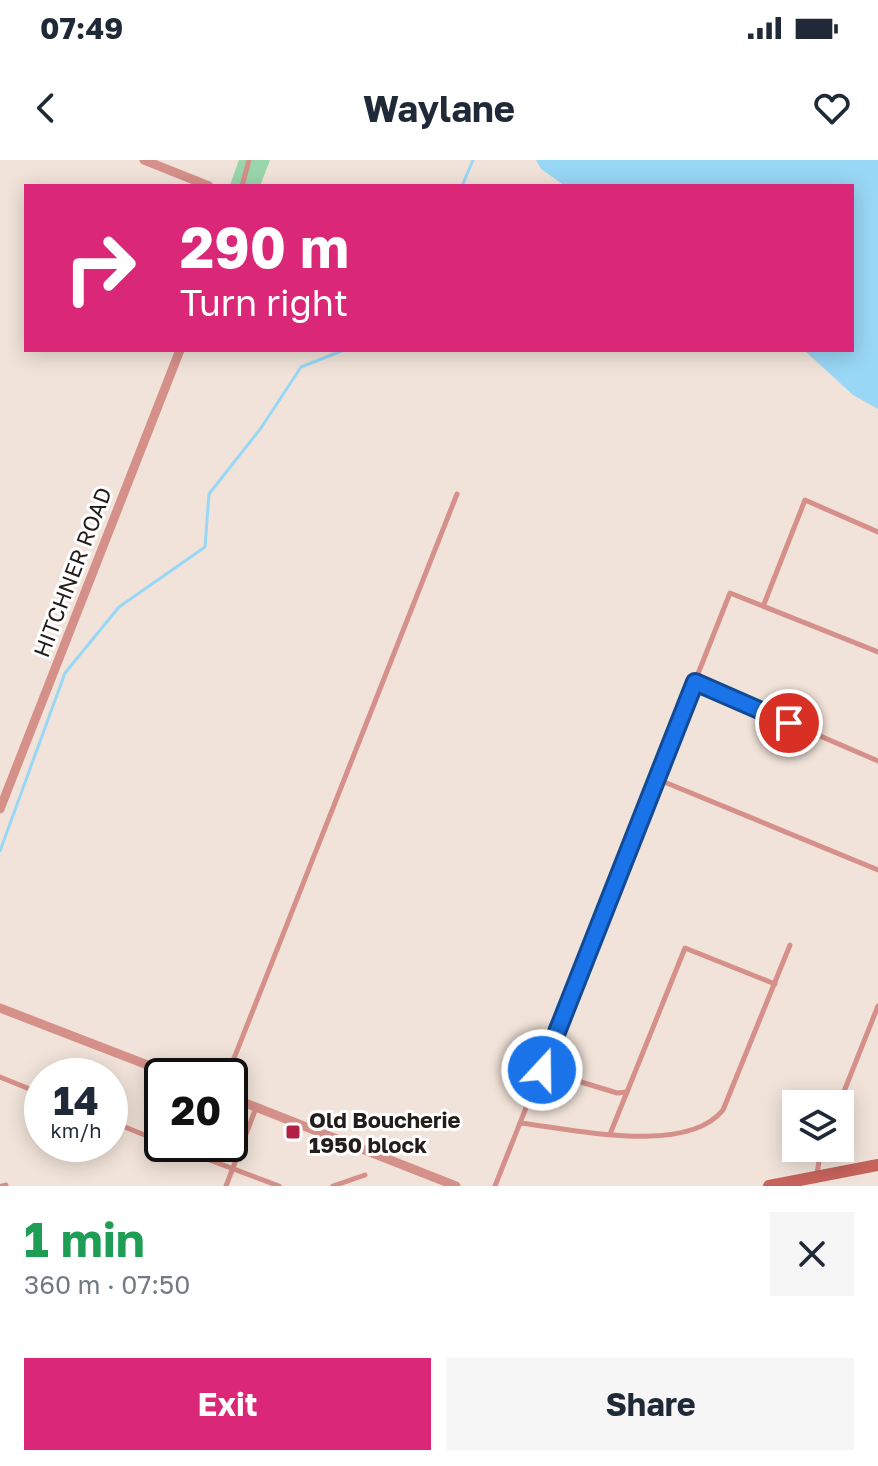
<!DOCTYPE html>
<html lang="en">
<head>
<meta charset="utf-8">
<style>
	body { margin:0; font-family:"Golos Text",sans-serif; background:#f6f6f7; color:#1f2937; height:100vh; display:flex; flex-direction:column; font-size:30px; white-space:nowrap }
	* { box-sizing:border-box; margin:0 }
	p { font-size:26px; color:#747a83 }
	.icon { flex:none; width:44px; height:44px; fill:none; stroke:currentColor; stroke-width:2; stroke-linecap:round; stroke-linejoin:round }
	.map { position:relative; height:1026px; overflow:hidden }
	.side { display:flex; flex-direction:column; background:#fff; flex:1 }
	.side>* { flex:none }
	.top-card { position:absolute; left:24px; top:24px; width:830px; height:168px; border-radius:0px; box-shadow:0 4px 20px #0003; background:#db2777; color:#fff; overflow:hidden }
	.buttons { position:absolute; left:782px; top:930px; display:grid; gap:16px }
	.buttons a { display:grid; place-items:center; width:72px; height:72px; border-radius:0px; background:#fff; box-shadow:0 4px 20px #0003; font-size:40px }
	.speed { position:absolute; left:24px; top:898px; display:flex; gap:16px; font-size:40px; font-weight:700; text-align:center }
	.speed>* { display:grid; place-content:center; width:104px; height:104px; border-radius:50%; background:#fff; box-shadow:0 4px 20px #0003; line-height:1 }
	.speed small { font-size:20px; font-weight:400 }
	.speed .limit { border:4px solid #111; border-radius:12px; background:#fff; color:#111 }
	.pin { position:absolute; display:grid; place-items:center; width:68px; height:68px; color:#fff; margin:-34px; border:4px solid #fff; border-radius:50%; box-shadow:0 2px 8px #0007 }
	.me { position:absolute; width:88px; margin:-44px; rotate:21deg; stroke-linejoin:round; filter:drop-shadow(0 0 6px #0008) }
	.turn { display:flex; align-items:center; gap:28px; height:168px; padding:0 24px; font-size:36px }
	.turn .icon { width:104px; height:104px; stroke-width:2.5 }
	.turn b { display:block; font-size:56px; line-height:68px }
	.round { display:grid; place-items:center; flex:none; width:84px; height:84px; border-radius:0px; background:#f6f6f7 }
	.headline { display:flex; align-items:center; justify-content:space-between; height:136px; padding:0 24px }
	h1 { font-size:48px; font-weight:700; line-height:60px; color:#1e9e55 }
	.button { display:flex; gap:16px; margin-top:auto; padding:16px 24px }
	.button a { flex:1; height:92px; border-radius:0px; background:#db2777; color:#fff; font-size:32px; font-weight:700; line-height:92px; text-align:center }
	.button a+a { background:#f6f6f7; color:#1f2937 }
	.status { display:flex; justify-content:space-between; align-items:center; height:56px; padding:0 40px; background:#fff; direction:ltr }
	.status svg { height:22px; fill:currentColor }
	header { display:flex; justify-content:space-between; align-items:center; height:104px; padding:0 24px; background:#fff; font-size:36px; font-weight:700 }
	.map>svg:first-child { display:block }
</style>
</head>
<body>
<div class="status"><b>07:49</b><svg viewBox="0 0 49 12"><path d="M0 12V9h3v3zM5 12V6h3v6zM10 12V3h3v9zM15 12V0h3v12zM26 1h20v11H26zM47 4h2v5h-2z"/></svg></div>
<header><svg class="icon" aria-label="back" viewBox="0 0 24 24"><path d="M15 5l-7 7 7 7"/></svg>Waylane<svg class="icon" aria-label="heart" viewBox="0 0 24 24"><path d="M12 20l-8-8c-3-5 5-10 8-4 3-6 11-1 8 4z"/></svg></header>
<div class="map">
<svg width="878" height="1026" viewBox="0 0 878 1026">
	<rect width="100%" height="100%" fill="#f1e3d9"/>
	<!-- green -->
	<path fill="#99d6ab" d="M239,0H270L260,26L230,25Z"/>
	<!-- water -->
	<path fill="#98d7f5" d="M536,0H878V249L853,235L804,190H852V26H565L541,9Z"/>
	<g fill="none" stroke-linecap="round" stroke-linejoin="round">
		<!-- stream -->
		<g stroke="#98d7f5" stroke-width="3">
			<path d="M462,26L473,0"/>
			<path d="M0,691L65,513L119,447L205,387L209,334L261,268L301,207L344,190"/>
		</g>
		<!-- service -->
		<g stroke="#d59089" stroke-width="5">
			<path d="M242,26L249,0"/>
			<path d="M764,444L805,340L878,372"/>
			<path d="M695,522L878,601"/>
			<path d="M657,619L878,710"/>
			<path d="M542,910L617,933L627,932L685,788L775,824"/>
			<path d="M227,916L457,334"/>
			<path d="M0,917L42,934"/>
			<path d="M839,944L878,846"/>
			<path d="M110,961L162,982"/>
			<path d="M520,963C572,969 686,996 723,950L790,785"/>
			<path d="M610,974L627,932"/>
			<path d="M167,984L279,1026"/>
			<path d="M817,1014L821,988"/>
			<path d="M2,1026L6,1025"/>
			<path d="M226,1026L256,948"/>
			<path d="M333,1026L365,1015"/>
			<path d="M495,1026L730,433L878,492"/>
		</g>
		<!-- minor -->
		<g stroke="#d59089" stroke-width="9">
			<path d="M144,0L209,26"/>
			<path d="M0,649L180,190"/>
			<path d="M0,848L176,916"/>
			<path d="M230,937L456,1026"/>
		</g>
		<!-- secondary -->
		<path stroke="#c6635c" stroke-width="12" d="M769,1026L878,1005"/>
	</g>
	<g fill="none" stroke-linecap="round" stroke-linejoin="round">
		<!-- route casing -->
		<g stroke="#114b97" stroke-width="20">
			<path id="route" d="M542,910L695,522L789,563"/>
		</g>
		<!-- route -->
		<use href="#route" stroke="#1a73e8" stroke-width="14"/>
	</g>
	<!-- markers -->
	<rect fill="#b22045" stroke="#fff" stroke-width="3" x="285" y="964" width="16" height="16" rx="4"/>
	<g text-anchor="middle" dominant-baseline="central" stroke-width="6" stroke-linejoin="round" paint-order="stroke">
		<!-- street labels -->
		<g font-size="22" fill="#231e1a" stroke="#fff">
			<text transform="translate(72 412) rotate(-69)">HITCHNER ROAD</text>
		</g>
		<!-- poi labels -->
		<g font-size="22" font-weight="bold" fill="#231e1a" stroke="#fff" text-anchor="start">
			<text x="309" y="959">Old Boucherie<tspan x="309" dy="25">1950 block</tspan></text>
		</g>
	</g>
</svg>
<div class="buttons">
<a><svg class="icon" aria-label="layers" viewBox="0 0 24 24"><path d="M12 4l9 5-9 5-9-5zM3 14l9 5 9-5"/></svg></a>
</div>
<div class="speed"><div>14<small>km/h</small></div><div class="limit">20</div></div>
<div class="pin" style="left:789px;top:563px;background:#d93025"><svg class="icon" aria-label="arrive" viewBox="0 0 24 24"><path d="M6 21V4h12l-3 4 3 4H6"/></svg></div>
<svg class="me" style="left:542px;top:910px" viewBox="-20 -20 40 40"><circle r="17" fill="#1a73e8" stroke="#fff" stroke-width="3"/><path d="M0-11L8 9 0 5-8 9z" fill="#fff"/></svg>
<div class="top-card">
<div class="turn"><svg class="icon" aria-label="right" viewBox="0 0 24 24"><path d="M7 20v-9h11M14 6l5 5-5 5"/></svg><div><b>290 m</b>Turn right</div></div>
</div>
</div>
<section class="side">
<div class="headline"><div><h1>1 min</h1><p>360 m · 07:50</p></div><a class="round"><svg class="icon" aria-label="close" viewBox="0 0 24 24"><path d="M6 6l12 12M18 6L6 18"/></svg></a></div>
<div class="button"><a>Exit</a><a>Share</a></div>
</section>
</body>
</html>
